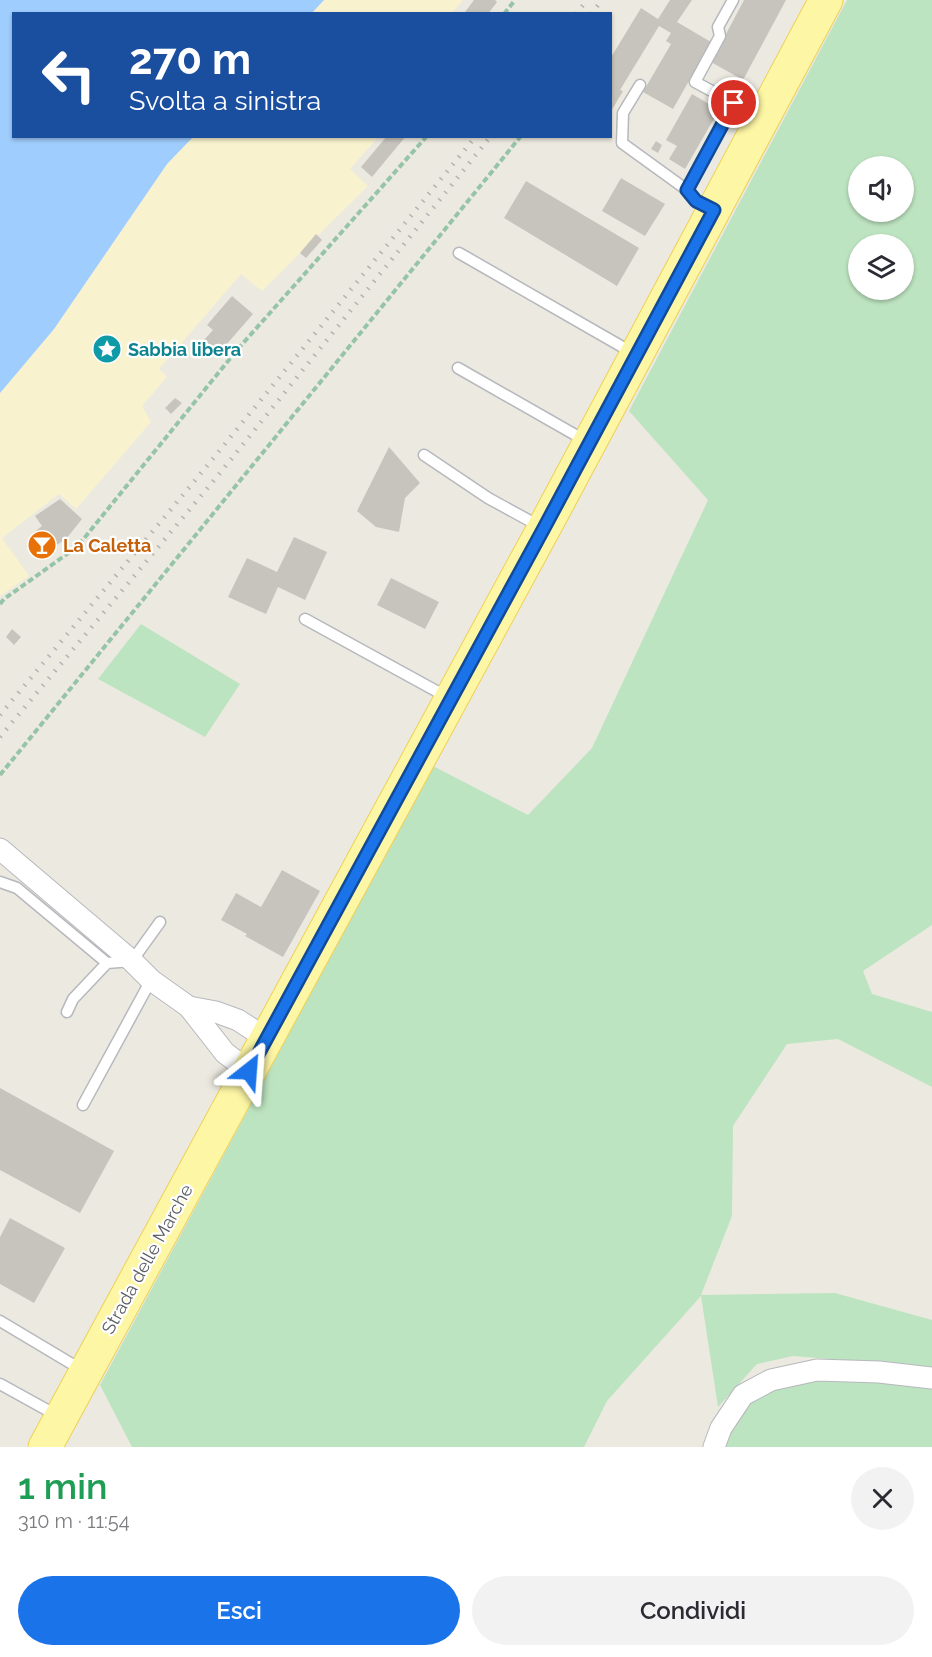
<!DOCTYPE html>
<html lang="it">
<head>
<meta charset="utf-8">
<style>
	body { margin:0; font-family:Raleway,sans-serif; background:#f2f2f3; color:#2b2b33; height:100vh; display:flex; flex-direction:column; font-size:22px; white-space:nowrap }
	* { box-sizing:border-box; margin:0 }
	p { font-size:20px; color:#7c7c81 }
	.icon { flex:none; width:33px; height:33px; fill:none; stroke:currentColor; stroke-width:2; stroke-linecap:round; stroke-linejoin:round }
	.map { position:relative; height:1447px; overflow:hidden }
	.drawer { display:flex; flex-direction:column; background:#fff; flex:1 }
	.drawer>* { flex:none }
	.top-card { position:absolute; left:12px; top:12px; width:600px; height:126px; border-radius:0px; box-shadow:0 2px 4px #0004; background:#1a4fa0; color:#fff; overflow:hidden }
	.fabs { position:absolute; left:848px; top:156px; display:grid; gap:12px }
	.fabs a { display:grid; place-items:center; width:66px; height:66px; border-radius:50%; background:#fff; box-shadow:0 2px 4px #0004; font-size:30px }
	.pin { position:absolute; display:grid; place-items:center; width:51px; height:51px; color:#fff; margin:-26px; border:3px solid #fff; border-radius:50%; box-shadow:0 2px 6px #0007 }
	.me { position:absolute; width:66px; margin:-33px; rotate:28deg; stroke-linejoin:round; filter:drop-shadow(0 0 4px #0008) }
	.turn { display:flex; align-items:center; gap:21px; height:126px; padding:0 18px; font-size:27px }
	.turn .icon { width:78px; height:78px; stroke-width:2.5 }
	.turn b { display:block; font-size:42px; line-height:51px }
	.round { display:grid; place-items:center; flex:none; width:63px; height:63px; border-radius:32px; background:#f2f2f3 }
	.summary { display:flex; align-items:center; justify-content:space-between; height:102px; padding:0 18px }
	h1 { font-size:36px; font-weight:600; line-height:45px; color:#1e9e55 }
	.button { display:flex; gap:12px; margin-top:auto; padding:12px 18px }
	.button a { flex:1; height:69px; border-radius:36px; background:#1a73e8; color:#fff; font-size:24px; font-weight:600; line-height:69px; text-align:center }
	.button a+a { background:#f2f2f3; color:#2b2b33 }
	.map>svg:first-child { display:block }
</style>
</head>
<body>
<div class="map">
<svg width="932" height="1447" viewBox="0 0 932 1447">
	<rect width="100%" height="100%" fill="#eceae0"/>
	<!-- green -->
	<g fill="#bde4c0" fill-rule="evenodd">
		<path d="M847,0H932V925L863,971L872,994L932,1012V1087L838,1039L787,1044L733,1126L732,1216L701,1295L835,1293L932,1320V1367L793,1356L757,1364L718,1407L701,1296L607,1401L584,1447H132L100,1385L433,766L528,815L592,748L708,500L629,411ZM858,166H903V212H858ZM858,244H903V290H858Z"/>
		<path d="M141,624L240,684L205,737L98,679Z"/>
		<path d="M817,1374L932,1383V1447H724L730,1423L757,1392Z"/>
	</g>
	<!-- sand -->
	<g fill="#f9f2ce">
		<path d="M324,0H463L452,13H311Z"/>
		<path d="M193,137H378L350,169L368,186L262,291L241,274L159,369L167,377L142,406L151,422L76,509L59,494L2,538L29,576L0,596V393L54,329L167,164Z"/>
	</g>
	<!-- water -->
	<path fill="#9fcdfd" d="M0,0H324L311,14H14V136L193,137L167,164L54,329L0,393Z"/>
	<!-- building -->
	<g fill="#c7c4be">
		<path d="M474,0H495L497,2L488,14H466L465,12Z"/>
		<path d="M670,0H692L677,22L711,42L673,109L643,92L671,44L666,41L671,33L659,26L620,90L623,91L610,113V59L641,8L658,19Z"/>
		<path d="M744,0H786L743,80L711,62Z"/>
		<path d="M692,94L719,110L685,169L669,159L677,146L666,140Z"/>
		<path d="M387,136H406L372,177L361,167Z"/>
		<path d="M656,141L662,145L658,153L651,149Z"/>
		<path d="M621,178L665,204L645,236L602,211Z"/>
		<path d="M526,181L639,248L617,286L504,218Z"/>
		<path d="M316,234L322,240L306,258L300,253Z"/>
		<path d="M232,296L253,314L219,353L204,340L213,330L207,325Z"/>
		<path d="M175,398L182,403L171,414L165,408Z"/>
		<path d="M389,447L420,483L405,498L399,532L376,527L357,511Z"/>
		<path d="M60,499L82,519L66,539L55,546L50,539L42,545L33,533L42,526L35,516Z"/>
		<path d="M294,537L327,552L305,600L278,587L266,614L228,597L247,558L277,572Z"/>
		<path d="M391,578L439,602L425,629L377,605Z"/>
		<path d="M12,629L21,637L14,645L6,637Z"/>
		<path d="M282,870L320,891L283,957L245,936L247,934L221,920L236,893L261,907Z"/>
		<path d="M0,1088L114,1151L80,1213L0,1170Z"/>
		<path d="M10,1218L65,1248L34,1303L0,1284V1237Z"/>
	</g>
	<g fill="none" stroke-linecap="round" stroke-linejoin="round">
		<!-- lane casing -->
		<g stroke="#b6b8bd" stroke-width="13">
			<g id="lane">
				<path d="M640,85L623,113L622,143L687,190"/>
				<path d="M711,208L696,200L687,190L734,103L695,82L720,36L718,27L733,0"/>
				<path d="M459,253L633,353"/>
				<path d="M458,368L586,441"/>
				<path d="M424,455L488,498L541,527"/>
				<path d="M305,619L449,698"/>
				<path d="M0,882L17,888L107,963"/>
				<path d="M67,1012L73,999L107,963L132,961L160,922"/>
				<path d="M83,1105L151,980"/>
				<path d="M0,1321L82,1370"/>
				<path d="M0,1384L58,1416"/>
			</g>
		</g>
		<!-- street casing -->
		<g stroke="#b6b8bd" stroke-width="23">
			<g id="street">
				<path d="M0,849L132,961L151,980L189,1007L225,1053L249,1071"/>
				<path d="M189,1007L216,1012L238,1020L267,1039"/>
				<path d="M714,1447L721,1428L743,1395L771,1380L817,1370L879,1372L932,1378"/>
			</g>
		</g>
		<!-- primary casing -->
		<g stroke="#eed057" stroke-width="35">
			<path id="primary" d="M45,1447L544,528L826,0"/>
		</g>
		<!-- path -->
		<g stroke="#96c4a7" stroke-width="4" stroke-dasharray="6 3" stroke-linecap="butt">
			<path d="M504,14L515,0"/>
			<path d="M0,604L4,599L77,547L237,350L427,136"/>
			<path d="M0,775L521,136"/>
		</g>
		<!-- lane -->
		<use href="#lane" stroke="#fff" stroke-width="10"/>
		<!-- street -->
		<use href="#street" stroke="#fff" stroke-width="21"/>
		<!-- primary -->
		<use href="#primary" stroke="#fdf6a4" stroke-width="33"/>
		<!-- rail -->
		<g stroke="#b2b3b3" stroke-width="4.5" stroke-dasharray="1.5 8" stroke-linecap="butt">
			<path d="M576,14L587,0"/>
			<path d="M591,14L602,0"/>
			<path d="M0,715L207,466L476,136"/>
			<path d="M0,737L220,473L491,136"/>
		</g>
	</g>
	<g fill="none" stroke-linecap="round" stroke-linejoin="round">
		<!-- route casing -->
		<g stroke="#114b97" stroke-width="15">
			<path id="route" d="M249,1071L544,528L714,210L696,201L687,190L734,103"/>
		</g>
		<!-- route -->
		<use href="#route" stroke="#1a73e8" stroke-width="10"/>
	</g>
	<!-- icons -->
	<defs>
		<g id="sight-disc" transform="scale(1.5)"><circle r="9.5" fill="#0f9aa8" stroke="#fff"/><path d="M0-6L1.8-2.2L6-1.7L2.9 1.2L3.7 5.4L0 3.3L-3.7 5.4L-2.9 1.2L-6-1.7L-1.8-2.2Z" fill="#fff"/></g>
		<g id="bar-disc" transform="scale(1.5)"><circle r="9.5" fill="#e8710a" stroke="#fff"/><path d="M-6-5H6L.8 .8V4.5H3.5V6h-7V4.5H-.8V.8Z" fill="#fff"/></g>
	</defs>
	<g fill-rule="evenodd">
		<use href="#sight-disc" x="107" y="349"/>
		<use href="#bar-disc" x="42" y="545"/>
	</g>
	<g text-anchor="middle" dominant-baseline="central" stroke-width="4.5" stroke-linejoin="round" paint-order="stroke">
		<!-- culture labels -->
		<g font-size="18" font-weight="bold" fill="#0d838f" stroke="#fff" text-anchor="start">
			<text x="128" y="349">Sabbia libera</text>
		</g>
		<!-- food labels -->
		<g font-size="18" font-weight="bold" fill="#c56008" stroke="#fff" text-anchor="start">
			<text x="63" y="545">La Caletta</text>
		</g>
		<!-- street labels -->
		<g font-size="18" fill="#595c61" stroke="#fff">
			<text transform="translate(147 1259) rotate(-61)">Strada delle Marche</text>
		</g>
	</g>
</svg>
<div class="fabs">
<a><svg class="icon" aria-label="sound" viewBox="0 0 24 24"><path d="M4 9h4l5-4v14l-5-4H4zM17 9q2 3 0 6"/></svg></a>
<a><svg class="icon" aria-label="layers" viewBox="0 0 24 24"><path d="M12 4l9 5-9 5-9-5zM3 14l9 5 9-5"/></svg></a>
</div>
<div class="pin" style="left:734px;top:103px;background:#d93025"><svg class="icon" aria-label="arrive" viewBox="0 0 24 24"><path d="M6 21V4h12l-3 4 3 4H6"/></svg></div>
<svg class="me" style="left:249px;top:1071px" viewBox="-20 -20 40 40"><path d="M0-17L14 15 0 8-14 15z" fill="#1a73e8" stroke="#fff" stroke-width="4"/></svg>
<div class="top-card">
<div class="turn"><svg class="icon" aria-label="left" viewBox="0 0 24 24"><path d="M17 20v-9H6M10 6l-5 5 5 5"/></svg><div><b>270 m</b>Svolta a sinistra</div></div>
</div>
</div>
<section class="drawer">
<div class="summary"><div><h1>1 min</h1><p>310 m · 11:54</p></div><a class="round"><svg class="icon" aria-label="close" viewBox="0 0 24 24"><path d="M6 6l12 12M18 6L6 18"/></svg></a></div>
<div class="button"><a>Esci</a><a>Condividi</a></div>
</section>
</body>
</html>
